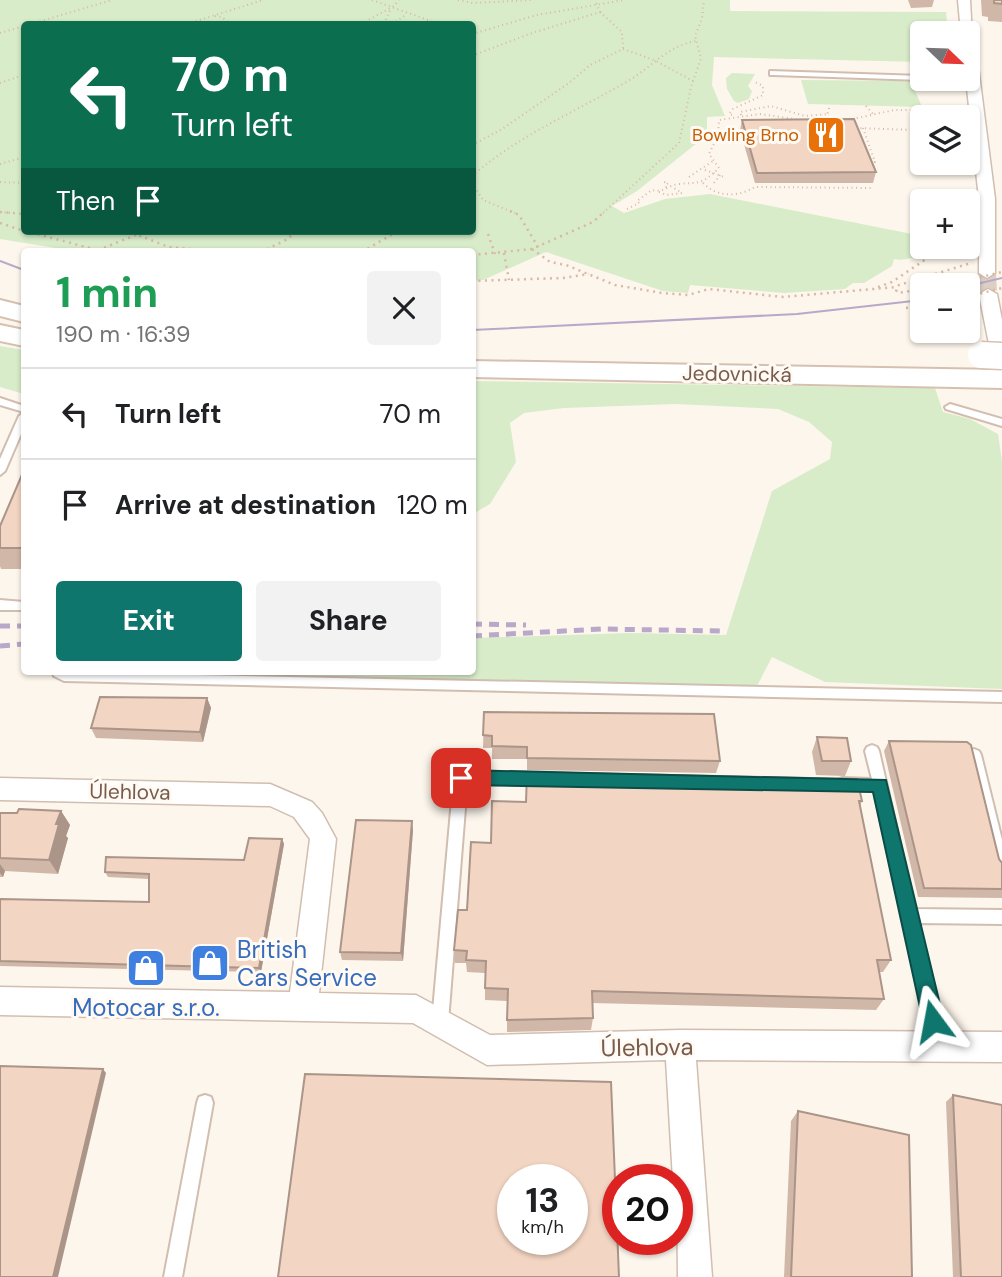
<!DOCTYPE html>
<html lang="en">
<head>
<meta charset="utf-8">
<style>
	body { margin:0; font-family:"DM Sans",sans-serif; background:#f2f2f2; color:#202124; height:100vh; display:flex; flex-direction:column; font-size:26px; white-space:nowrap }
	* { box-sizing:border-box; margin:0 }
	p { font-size:23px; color:#757577 }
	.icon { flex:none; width:38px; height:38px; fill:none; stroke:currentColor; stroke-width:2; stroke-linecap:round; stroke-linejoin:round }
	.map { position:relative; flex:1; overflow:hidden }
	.panel { position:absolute; left:21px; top:248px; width:455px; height:427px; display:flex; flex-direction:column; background:#fff; border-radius:7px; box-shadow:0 2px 5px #0004 }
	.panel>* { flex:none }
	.banner { position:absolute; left:21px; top:21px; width:455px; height:214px; border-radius:7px; box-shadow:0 2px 5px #0004; background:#0b6e4f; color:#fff; overflow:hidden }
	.needle { width:46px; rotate:113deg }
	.buttons { position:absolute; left:910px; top:21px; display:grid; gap:14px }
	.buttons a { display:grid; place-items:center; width:70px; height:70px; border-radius:7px; background:#fff; box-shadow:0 2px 5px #0004; font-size:35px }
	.speed { position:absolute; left:497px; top:1164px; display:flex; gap:14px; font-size:35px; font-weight:700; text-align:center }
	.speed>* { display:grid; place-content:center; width:91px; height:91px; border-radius:50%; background:#fff; box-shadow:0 2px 5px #0004; line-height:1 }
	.speed small { font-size:18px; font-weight:400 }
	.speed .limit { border:10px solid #d22; background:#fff; color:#111 }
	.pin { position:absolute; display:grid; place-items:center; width:60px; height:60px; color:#fff; margin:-30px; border-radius:14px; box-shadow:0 4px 10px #0006 }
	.me { position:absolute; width:77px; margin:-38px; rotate:347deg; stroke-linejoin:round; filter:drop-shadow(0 0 5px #0008) }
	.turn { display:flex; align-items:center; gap:24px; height:147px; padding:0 35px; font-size:32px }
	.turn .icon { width:91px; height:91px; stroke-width:2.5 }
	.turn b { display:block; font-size:49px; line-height:60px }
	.then { display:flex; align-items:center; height:66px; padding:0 35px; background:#0003; gap:14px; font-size:26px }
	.round { display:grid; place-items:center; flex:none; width:74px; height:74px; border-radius:7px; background:#f2f2f2 }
	.overview { display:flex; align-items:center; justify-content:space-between; height:119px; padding:0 35px }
	h1 { font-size:42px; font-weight:700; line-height:52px; color:#1e9e55 }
	.cta { display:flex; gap:14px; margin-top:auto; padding:14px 35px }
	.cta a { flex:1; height:80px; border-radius:7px; background:#0f766e; color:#fff; font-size:28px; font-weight:700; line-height:80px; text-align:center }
	.cta a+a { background:#f2f2f2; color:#202124 }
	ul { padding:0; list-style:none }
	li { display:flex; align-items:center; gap:21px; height:91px; padding:0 35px; border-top:2px solid #e0e0e0 }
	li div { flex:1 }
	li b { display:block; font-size:26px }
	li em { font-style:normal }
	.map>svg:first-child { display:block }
</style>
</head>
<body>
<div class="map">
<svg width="1002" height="1277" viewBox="0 0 1002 1277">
	<rect width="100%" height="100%" fill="#fdf6ec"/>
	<!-- green -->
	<g fill="#d8ecc9" fill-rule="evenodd">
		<path d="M0,0H730V11L946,12L948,33H922V62L714,57L712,85L725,116L707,117V135L637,191L612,206L624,213L665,199L710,194L922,236V247H935C924,254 907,262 894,259L892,266L864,283H853L845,289L784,293L690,285L688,293L663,291L546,252L483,280L473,281L472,252H80L0,239ZM24,24H472V231H24Z"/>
		<path d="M732,73L755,74L748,86L752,91L749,99L738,103L734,101L727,89L726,78Z"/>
		<path d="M801,80L911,81L922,107L808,104Z"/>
		<path d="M0,346L24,350V394L0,387Z"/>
		<path d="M473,381L935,388L943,412L970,419L998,434L1002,461V689L825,682L772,657L757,686L201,675V672H472L473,638L630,633L726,635L772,491L830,459L832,442L809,422L778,409L676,404L564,408L524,413L510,423L516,462L490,504L473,514Z"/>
	</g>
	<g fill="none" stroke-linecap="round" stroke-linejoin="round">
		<!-- street-tunnel -->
		<path stroke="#dcd0c4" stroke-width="18" stroke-dasharray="18 9" stroke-linecap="butt" d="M987,273L988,294"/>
		<!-- lane casing -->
		<g stroke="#d1beb0" stroke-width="4">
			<g id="lane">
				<path d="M770,71L922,76V79H925L922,80L773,75H770Z"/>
				<path d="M968,78L976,80L972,82L938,81L934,79Z"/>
				<path d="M0,398L24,406V412L0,405Z"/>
				<path d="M950,404L1002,419V426L946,409L945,407Z"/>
				<path d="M24,413V427L5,471L0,475V459L19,416Z"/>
				<path d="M0,600L24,602V610H0Z"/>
				<path d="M52,672L1002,692V702L64,681L54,676Z"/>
				<path d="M872,745L877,747L879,751L915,909L1002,910V924L918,923L947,1047L945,1053L939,1055L933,1053L931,1047L874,791L842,790L837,788L835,784L837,780L842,778L872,779L865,751L867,747Z"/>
				<path d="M974,749L979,751L981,755L1002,840V874L997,873L995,868L967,755L969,751Z"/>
				<path d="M461,771L544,773L549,775L551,779L549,783L544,785L467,783L448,1022L446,1027L440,1030L434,1027L432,1022L454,777L456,773Z"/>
				<path d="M205,1095L211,1097L213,1103L182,1277H164L197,1103L199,1097Z"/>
			</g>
		</g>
		<!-- street casing -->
		<g stroke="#d1beb0" stroke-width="3">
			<g id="street">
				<path d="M958,0H970L972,36L961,33Z"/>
				<path d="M968,38L975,42L995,199V273L987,278L979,273V199L966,79H968Z"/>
				<path d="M988,289L997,294L1002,320V354L999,355L990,349L979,294Z"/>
				<path d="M0,778L270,784L312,802L322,813L336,839L319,993L416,995L490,1035L680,1030L1002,1032V1062L696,1060L712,1277H678L677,1180H673L666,1060L487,1065L413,1023L0,1015V987L290,992L310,839L294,817L270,806L0,800Z"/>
			</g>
		</g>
		<!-- secondary casing -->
		<g stroke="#d6c0b0" stroke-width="4">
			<g id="secondary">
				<path d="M0,300L24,306V322L0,316Z"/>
				<path d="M0,325L24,330V346L0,341Z"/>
				<path d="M472,361L1002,370V388L472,377Z"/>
			</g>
		</g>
		<!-- path-far1 -->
		<g stroke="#d9b8a5" stroke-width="2" stroke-dasharray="1 3.5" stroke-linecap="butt">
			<path d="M372,0L439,24"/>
			<path d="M458,0L473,3L531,0"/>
			<path d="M600,12L622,32L623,49"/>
			<path d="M215,16L222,17L230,24"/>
			<path d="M31,24L112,0"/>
			<path d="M187,24L263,0"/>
			<path d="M361,24L394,6L399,0"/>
			<path d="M384,24L390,10"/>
			<path d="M392,24L406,15"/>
			<path d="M0,33L24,26"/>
			<path d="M472,34L537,15L624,0"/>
			<path d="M623,49L654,60L693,81"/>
			<path d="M472,56L529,34L600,12L595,0"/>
			<path d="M0,83L24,75"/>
			<path d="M866,106L874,115"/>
			<path d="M732,115L729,114L733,109L763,95V86L753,81"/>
			<path d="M741,115L740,112L771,106L805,116L828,114"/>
			<path d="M848,120L894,110H958"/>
			<path d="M825,122L830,105"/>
			<path d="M856,128L914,130"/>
			<path d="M863,128L875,162H868"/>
			<path d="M472,145L502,129L569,83L590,65L623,49"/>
			<path d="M0,164L24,157"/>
			<path d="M705,170L724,177"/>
			<path d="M472,176C519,135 575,112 628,81C652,67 667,46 696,41"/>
			<path d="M689,177L713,161"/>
			<path d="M0,182L24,183"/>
			<path d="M664,182L668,183L665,186L667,188"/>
			<path d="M472,183L483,200L515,213"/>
			<path d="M703,183C718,198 738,197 755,187L873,188"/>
			<path d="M714,183L720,175"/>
			<path d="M659,192L666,195L682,193L674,188"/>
			<path d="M627,209L639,203L637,201L652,190C664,193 668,185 679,184C701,182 701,185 719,168L709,154L718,135L719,120L760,114L801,120"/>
			<path d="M0,212L14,213"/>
			<path d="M603,213L679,143L691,87L701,58L695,36L702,19L704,0"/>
		</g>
		<!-- path -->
		<g stroke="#d9b8a5" stroke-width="2.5" stroke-dasharray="2 4.5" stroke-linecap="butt">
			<path d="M510,211L519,215L538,247"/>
			<path d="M0,212L24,214"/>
			<path d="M0,223L24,231"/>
			<path d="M25,231L105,252"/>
			<path d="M127,231L169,247L223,252"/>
			<path d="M488,234L495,254"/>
			<path d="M532,249L550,262L566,265L615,285L662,293L688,295L709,289L783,297L896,287"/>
			<path d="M98,250L136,235"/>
			<path d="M261,252L288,239L295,231"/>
			<path d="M362,252L398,231"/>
			<path d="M504,253L509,280"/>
			<path d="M472,255L532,249L593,222L605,211"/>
			<path d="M472,281L563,278L589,274"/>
			<path d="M940,285L961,282"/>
			<path d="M878,287L892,282L944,247"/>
			<path d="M922,289L898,293L896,290L899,285L971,263"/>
			<path d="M906,308L922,306"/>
		</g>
		<!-- lane -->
		<use href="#lane" fill="#fff" fill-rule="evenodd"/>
		<!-- street -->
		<use href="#street" fill="#fff" fill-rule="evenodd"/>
		<!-- secondary -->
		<use href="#secondary" fill="#fff" fill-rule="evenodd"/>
		<!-- tram -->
		<g stroke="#b9a8c9" stroke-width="2">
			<path d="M0,261L24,270"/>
			<path d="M968,286L1002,278"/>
			<path d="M472,330L797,314L922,300"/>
		</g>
		<!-- rail -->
		<g stroke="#b9a8c9" stroke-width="5" stroke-dasharray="10 7" stroke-linecap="butt">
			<path d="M472,624L526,625"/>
			<path d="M0,626H24"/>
			<path d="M472,636L601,629L723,631"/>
			<path d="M0,646L24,644"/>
		</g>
		<!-- secondary-bridge casing -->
		<g stroke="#d6c0b0" stroke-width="29" stroke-linecap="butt">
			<path id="secondary-bridge" d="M981,355L1002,356"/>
		</g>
		<!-- path-bridge -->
		<g stroke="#d9b8a5" stroke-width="2.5" stroke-dasharray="2 4.5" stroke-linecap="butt">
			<path d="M961,282L1002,272"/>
			<path d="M974,295L1002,288"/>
		</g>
		<!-- secondary-bridge -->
		<use href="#secondary-bridge" stroke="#fff" stroke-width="26"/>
	</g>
	<!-- wall -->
	<g fill="#d1b7a8">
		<path d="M908,0H934L932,7L911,8Z"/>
		<path d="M981,0H1002V22L988,21V17L982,16Z"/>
		<path d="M742,120L876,172L873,183H755L740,130Z"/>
		<path d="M24,470V569H1L0,566V526Z"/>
		<path d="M207,698L211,708L203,742L96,738L91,728Z"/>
		<path d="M484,712L720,761L716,773L527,770V759H492V748H483Z"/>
		<path d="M817,737L851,761L845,776L816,775L812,752Z"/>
		<path d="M889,741L999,859L1002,863V898L918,897L884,751Z"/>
		<path d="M862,801L860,806L891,960L883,972H879L884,999L876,1010L592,1003L593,1018L591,1030L507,1032V1001L485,1000V973L467,972L466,963H455L454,950L491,843L526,802Z"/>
		<path d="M61,811L70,825L66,836L68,838L58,874L5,871L3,877H0V813Z"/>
		<path d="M413,830L403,961L342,960L340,952Z"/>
		<path d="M282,839L284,844L261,972L0,966V899L149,902V879L108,877L105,872L244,860Z"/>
		<path d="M953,1095L1002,1277H953L946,1102Z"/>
		<path d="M798,1111L912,1277H784L791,1121Z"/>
	</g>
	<!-- shaded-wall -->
	<g fill="#aa9588">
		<path d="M207,698L211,708L203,742L200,732Z"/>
		<path d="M61,811L70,825L66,836L68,838L58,874L49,860L56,824Z"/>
		<path d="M412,821L413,830L403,961L401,953Z"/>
		<path d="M282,839L284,844L261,972L259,968Z"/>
		<path d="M0,864L5,871L3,877L0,873Z"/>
		<path d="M103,1069L106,1073L58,1277H53Z"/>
	</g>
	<!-- building -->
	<g fill="#f3d5c3" stroke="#aa9588" stroke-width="2" fill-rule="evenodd">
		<path d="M994,0H1002V4L994,3Z"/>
		<path d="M854,119L876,172L757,173L742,120Z"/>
		<path d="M24,470V548H0V526Z"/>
		<path d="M100,697L207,698L200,732L91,728Z"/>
		<path d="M484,712L714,714L720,761L527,758V747L492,746V736L483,735Z"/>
		<path d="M817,737L847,738L851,761H822Z"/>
		<path d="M889,741L967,742L971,745L999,859L1002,863V889L924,888Z"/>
		<path d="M527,772L857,779L862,801H859L891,960H877L884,999L592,991L593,1018L507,1020L508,989L485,988L486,961L466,960L467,951L454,950L458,910H467L471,842L491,843L492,801L526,802Z"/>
		<path d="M19,809L61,811L56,824H59L49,860L0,858V813H17Z"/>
		<path d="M356,820L412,821L401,953L340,952Z"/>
		<path d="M249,838L282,839L259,968L0,961V899L149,902V874L105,872L106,857L244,860Z"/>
		<path d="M0,1066L103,1069L53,1277H0Z"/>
		<path d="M305,1074L611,1082L619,1277H278ZM513,1180H572V1239H513Z"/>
		<path d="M953,1095L1002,1105V1277H961Z"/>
		<path d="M798,1111L909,1135L912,1277H791Z"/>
	</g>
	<!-- route -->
	<path fill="#0f766e" stroke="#0a4d48" stroke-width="2" d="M461,770L886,780L944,1021L941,1028L933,1031L926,1028L923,1021L873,792L461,785L455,783L452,778L455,772Z"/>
	<!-- icons -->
	<defs>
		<g id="restaurant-square" transform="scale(2.0125)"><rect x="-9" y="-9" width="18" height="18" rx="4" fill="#e8710a" stroke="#fffaf3"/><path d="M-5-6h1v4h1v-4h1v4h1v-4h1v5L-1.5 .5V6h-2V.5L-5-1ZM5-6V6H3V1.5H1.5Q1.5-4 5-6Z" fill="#fff"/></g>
		<g id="shop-square" transform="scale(2.0125)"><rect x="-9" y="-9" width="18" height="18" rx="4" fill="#3f7fe0" stroke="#fffaf3"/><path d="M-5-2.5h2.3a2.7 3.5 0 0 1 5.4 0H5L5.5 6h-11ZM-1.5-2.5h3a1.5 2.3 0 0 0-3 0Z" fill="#fff"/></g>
	</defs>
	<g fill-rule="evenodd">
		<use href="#restaurant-square" x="826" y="135"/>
		<use href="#shop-square" x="210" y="963"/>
		<use href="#shop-square" x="146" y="968"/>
	</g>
	<g text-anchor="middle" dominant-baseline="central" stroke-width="6" stroke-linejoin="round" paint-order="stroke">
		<!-- far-food labels -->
		<g font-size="18" fill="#c56008" stroke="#fffaf3" text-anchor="end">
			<text x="799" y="135">Bowling Brno</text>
		</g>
		<!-- street labels -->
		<g font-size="21" fill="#7a5c4d" stroke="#fffaf3">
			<text transform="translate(737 374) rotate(1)">Jedovnická</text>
			<text transform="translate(130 792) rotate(1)">Úlehlova</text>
		</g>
		<!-- near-shop labels -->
		<g font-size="24" fill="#366cbe" stroke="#fffaf3" text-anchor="start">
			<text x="237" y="949">British<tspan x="237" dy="28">Cars Service</tspan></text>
			<text x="146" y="1007" text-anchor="middle">Motocar s.r.o.</text>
		</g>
		<!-- near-street labels -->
		<g font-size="24" fill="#7a5c4d" stroke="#fffaf3">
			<text transform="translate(647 1047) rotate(-1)">Úlehlova</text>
		</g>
	</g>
</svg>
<div class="buttons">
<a><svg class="needle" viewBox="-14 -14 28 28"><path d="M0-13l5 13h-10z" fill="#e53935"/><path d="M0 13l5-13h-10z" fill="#757577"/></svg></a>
<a><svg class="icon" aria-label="layers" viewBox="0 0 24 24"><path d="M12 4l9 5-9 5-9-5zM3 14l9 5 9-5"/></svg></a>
<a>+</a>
<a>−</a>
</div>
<div class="speed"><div>13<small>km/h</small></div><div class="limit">20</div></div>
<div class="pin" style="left:461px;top:778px;background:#d93025"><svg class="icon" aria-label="arrive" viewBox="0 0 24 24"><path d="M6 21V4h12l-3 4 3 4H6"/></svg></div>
<svg class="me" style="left:933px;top:1021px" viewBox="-20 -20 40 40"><path d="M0-17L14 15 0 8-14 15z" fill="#0f766e" stroke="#fff" stroke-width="4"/></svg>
<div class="banner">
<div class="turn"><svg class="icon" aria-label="left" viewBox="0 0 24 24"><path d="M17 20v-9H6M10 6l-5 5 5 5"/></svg><div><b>70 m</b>Turn left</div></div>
<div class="then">Then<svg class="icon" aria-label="arrive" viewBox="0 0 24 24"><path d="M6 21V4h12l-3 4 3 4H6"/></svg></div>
</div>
<section class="panel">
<div class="overview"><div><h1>1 min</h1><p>190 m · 16:39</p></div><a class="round"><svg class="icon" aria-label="close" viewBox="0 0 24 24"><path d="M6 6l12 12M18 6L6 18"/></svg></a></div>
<ul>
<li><svg class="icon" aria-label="left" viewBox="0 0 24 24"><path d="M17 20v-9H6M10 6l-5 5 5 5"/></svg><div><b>Turn left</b></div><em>70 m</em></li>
<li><svg class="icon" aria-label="arrive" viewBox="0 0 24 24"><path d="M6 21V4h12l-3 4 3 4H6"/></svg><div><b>Arrive at destination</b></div><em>120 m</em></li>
</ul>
<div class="cta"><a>Exit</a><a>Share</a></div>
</section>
</div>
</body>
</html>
